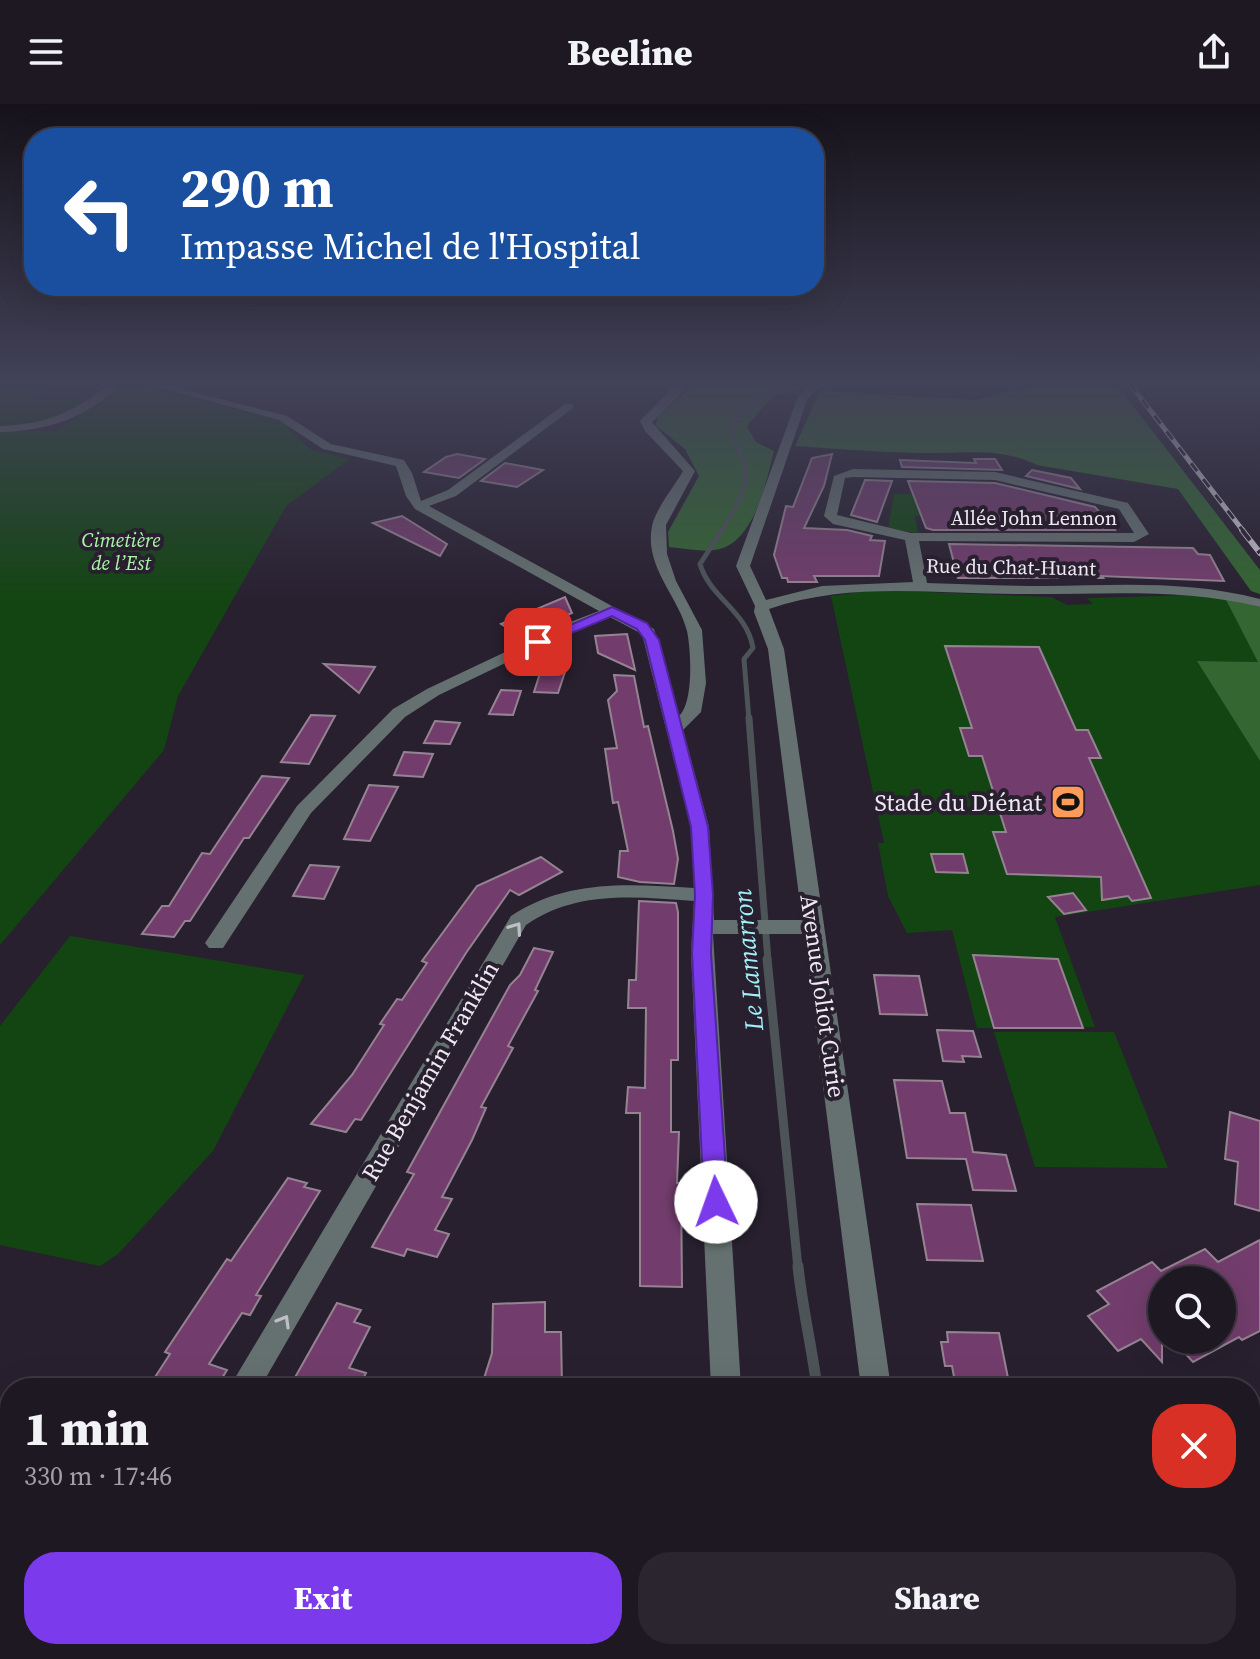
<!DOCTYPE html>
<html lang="en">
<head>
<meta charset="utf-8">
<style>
	body { margin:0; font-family:"Source Serif 4",serif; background:#2b2530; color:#f1f3f6; height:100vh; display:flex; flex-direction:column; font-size:30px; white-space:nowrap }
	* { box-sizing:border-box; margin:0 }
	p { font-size:26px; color:#a1a0a6 }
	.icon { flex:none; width:44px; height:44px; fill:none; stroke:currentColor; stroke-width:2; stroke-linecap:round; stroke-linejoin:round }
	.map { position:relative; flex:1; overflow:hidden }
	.panel { position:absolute; left:0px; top:1274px; width:1260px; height:282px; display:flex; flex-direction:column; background:#1e1823; border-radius:32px 32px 0 0; box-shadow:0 8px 32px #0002,0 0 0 2px #3c3741 }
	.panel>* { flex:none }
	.hud { position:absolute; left:24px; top:24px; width:800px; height:168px; border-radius:32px; box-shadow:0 8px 32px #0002,0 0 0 2px #3c3741; background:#1a4fa0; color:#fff; overflow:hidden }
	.tools { position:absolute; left:1148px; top:1162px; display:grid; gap:16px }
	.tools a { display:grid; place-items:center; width:88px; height:88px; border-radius:50%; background:#1e1823; box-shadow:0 8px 32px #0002,0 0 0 2px #3c3741; font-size:40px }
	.pin { position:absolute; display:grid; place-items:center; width:68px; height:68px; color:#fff; margin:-34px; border-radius:16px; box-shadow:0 4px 12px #0006 }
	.me { position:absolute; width:88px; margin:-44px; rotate:357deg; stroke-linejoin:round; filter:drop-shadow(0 0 6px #0008) }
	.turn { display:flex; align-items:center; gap:28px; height:168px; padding:0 24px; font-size:36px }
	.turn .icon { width:104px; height:104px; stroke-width:2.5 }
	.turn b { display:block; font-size:56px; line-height:68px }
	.round { display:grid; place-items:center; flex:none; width:84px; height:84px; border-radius:32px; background:#2b2530 }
	.head { display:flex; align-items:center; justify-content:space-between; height:136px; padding:0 24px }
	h1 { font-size:48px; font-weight:800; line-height:60px }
	.primary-button { display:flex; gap:16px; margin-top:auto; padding:16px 24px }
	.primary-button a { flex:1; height:92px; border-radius:32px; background:#7c3aed; color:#fff; font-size:32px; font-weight:800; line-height:92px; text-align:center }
	.primary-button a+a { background:#2b2530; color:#f1f3f6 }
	header { display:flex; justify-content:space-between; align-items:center; height:104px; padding:0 24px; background:#1e1823; font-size:36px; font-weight:800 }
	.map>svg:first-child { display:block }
</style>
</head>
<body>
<header><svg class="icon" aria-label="menu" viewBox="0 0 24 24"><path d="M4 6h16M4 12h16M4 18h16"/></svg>Beeline<svg class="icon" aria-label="share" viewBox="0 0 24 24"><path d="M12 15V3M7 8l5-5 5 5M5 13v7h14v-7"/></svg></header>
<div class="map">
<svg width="1260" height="1555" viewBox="0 0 1260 1555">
	<rect width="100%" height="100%" fill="#28202f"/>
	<!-- green -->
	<g fill="#134512">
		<path d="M0,280H53L39,295H86C50,321 44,321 0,321Z"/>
		<path d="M136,280L275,315L291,322L289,326L310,345L349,355L286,402L178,592L164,646L0,841V327H57L121,281Z"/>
		<path d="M894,390L995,391L1072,410H1116L1118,412L1017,415L915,412L918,429L888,425Z"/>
		<path d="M876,486L1051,493L1067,501L1093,500L1087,494L1196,491L1225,494L1259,558L1198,557L1260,657V781L1055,813L1095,923L977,924L952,826L907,829L888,792L878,739H884L831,492Z"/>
		<path d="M70,832L304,871L213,1047L118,1150L100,1162L0,1141V922Z"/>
		<path d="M994,928H1114L1168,1064L1035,1063Z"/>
	</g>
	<!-- forest -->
	<g fill="#336631">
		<path d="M691,280H820L774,291L747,322L756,338L774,347C766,378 754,442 714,446C700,448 683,444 669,443L668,428L699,372L685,345L656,322L657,312L689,286Z"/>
		<path d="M1042,280H1116L1260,466V490L1251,487L1178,385L1037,361C1000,342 960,350 920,349C878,348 837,345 795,342L820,287L975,296Z"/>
		<path d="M1225,494L1260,503V657L1197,557L1258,558Z"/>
	</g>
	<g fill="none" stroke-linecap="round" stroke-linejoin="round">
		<!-- stream-far4 -->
		<path stroke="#4c5458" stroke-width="4" d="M721,428C733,409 752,381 743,357C738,344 731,335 729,321L778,280"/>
		<!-- stream-far3 -->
		<path stroke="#4c5458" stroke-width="5" d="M722,426L700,460C710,494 747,507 753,544L744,555L749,616"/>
		<!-- stream-far2 -->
		<path stroke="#4c5458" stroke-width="7" d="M749,614L768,857"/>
		<!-- stream-far1 -->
		<path stroke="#4c5458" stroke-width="9" d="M767,855L798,1164"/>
		<!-- stream -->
		<g stroke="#4c5458" stroke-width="11">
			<path d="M798,1162C802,1203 812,1243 817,1284"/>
			<path d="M828,1546V1555"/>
		</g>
	</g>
	<!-- building -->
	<g fill="#723d6c" stroke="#958392" stroke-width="2">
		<path d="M457,350L485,355L459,374L424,368L446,353Z"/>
		<path d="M832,350L824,382L804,424L847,426L872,432L870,436L885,437L879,472H814L817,478H788L787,474H782L774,451L786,402L793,403L812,354Z"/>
		<path d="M974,355H995L1002,366L902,363L900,356L976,359Z"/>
		<path d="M505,359L543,366L517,383L481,377Z"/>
		<path d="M1032,366L1071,374L1080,385L1026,372Z"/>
		<path d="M865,376L892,377L877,418L851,411Z"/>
		<path d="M908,377L995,379L1095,403L1115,426H933L926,424Z"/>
		<path d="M402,412L447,440L440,452L373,419Z"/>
		<path d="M949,440L1193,444L1198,450L1210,451L1224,477L1101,472L1103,474H958Z"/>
		<path d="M565,493L572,509L520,532L501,520Z"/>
		<path d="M627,530L635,566L598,549L595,532Z"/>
		<path d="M945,542L1039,543L1076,626H1088L1101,654H1089L1151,794L1132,797L1128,792L1102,796L1101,773L1007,770L993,728H1006L982,652H969L960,624H972Z"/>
		<path d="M324,560L375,563L359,589Z"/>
		<path d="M541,566L565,568L558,589L534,588Z"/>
		<path d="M614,571L634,572L644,623L648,622L673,727L678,755L674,780L640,778L618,773L620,747H628L618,698L613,699L605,645L617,644L608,596L617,587Z"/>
		<path d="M501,586L521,587L513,611L489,610Z"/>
		<path d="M311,611L335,612L309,660L281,658Z"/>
		<path d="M435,617L460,619L450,640L424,639Z"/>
		<path d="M404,648L433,650L423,673L394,671Z"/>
		<path d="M262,672L289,674L249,734H244L190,817H185L174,833L142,830L162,802H169L202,749L210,750Z"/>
		<path d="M369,681L398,683L370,737L344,735Z"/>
		<path d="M931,750H963L968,769L936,768Z"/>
		<path d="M541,753L562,768L519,791L510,786L466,849L361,1016L355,1015L346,1028L311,1020L352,971L384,921L380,920L397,895L402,896L427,859L422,857L477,782Z"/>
		<path d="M310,761L339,763L324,795L293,792Z"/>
		<path d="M1073,789L1086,806L1064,810L1048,793Z"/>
		<path d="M639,797L676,799L678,808V956H671V1028H679L677,1079H681L682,1183L640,1182V1009H626L628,983L645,984L646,904H628L629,876H636Z"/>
		<path d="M534,844L553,848L535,886L538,887L508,942L513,944L481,1003L486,1004L472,1036L442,1093L452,1095L435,1126L449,1130L437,1153L407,1145L404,1152L372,1143L414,1070L407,1068L510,881L520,871Z"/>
		<path d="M973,851L1058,855L1083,924H994Z"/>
		<path d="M874,871L919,872L927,911L880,910Z"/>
		<path d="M937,926L973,927L981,953L962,952L964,958L943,957Z"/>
		<path d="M894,976L942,977L950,1009H965L973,1048L1006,1051L1016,1087L973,1086L966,1055L907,1054Z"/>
		<path d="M1230,1008L1260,1017V1107L1235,1100L1238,1058L1225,1055Z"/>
		<path d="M288,1074L307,1079L304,1083L320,1087L256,1191L261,1192L250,1211L242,1209L209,1260L227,1266L216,1284H148L170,1250L165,1248L227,1155L231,1157Z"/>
		<path d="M917,1100L971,1101L983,1157L927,1156Z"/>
		<path d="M1260,1136V1227L1242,1236L1239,1233L1193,1258L1173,1236H1222V1176H1162V1258L1141,1235L1118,1247L1088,1212L1109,1200L1097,1187L1152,1158L1161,1167L1205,1145L1218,1158Z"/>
		<path d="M545,1198V1228H561L562,1284H481L492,1249L493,1200Z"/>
		<path d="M337,1199L361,1206L354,1218L370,1223L349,1264L366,1269L359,1284H289Z"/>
		<path d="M947,1228L999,1229L1008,1274L954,1273L952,1262H945L941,1238H948Z"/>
	</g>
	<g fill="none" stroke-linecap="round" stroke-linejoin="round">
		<!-- minor -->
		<g fill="#657170" fill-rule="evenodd">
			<path d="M110,280H121C87,314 48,327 0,328V322C49,320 70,309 110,280Z"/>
			<path d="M146,280H163L287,312L331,340L404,356L412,369L421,397L448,386L565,300H573V304L456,392L429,402L654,525L679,612C694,598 691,546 687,527C678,491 644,463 652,422C656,404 674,383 683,367L645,327L640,317L676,280H686L682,289L652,318L695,367L666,421L667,450L676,477L702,526L706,579L701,608L683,626L709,723L714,816H802L768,545L754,508L755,502L736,462L797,295L810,280H820L807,296L750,462L766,496L822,482L913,478L905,436L833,420L824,412L834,372L853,365L995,368L1128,399L1149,430L1134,438L919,437L927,479C967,480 1006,482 1045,482C1118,481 1188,476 1260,495V503C1179,483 1100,491 1017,490C934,490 850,477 769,505L784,545L891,1284H861L804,830H713L741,1284H711L691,849L694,797C634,793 577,786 526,821L260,1284H229L511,812C567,775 629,780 694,784L691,723L642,530L610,513L570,528L439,591L405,613L311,709L223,844H209L205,839L297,702L393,605L427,585L560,522L599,507L415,405L406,392L396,362L323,345L279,316ZM853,373L995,376L1119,405L1134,429H911L837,411L845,374Z"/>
			<rect x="1250" y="1305" width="10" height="28"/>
			<path d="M71,1546H108L105,1555H67Z"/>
			<path d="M685,1546H719V1555H683Z"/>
			<path d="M879,1546H913L914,1555H878Z"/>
		</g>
		<!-- rail-far1 casing -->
		<g stroke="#c5c0cb" stroke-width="5">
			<path id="rail-far1" d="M1130,280L1244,428"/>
		</g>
		<!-- rail casing -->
		<g stroke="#c5c0cb" stroke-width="6">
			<path id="rail" d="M1242,426L1260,449"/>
		</g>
		<!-- rail-far1 -->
		<use href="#rail-far1" stroke="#28202f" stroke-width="3" stroke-dasharray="10" stroke-linecap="butt"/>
		<!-- rail -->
		<use href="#rail" stroke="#28202f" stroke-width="4" stroke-dasharray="13" stroke-linecap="butt"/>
	</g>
	<!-- one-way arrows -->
	<defs><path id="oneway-chevron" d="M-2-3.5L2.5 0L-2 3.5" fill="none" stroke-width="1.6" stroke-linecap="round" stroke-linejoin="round" transform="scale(2)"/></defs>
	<g stroke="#bebfc5">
		<use href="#oneway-chevron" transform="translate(516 824) rotate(-55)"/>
		<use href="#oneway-chevron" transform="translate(284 1217) rotate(-60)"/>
	</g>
	<!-- sky -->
	<linearGradient id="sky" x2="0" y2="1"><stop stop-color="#16121a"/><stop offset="0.56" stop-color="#424258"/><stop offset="1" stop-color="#424258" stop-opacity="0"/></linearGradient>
	<rect width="1260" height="498" fill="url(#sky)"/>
	<!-- route -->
	<path fill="#7c3aed" stroke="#51269a" stroke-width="2" d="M612,503L647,519L659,536L708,723L713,791L711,849L728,1098L724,1104L716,1107L707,1104L704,1098L692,849L695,791L691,723L645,536L637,525L612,512L543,541L531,538Z"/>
	<!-- icons -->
	<defs>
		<g id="stadium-square" transform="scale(1.8)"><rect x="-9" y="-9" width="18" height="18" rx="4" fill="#fe9b59" stroke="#28202f"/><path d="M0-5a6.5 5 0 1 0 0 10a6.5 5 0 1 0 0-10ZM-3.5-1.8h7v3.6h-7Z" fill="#111"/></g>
	</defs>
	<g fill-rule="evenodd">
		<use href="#stadium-square" x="1068" y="698"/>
	</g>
	<g text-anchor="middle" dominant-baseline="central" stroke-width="8" stroke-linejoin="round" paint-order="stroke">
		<!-- far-street labels -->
		<g font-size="20" fill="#eee9f3" stroke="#28202f">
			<text x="1034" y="414">Allée John Lennon</text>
			<text transform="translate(1011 463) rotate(1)">Rue du Chat-Huant</text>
		</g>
		<!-- far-park labels -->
		<g font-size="20" font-style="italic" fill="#acf6a7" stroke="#28202f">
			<text x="121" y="436">Cimetière<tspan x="121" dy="23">de l’Est</tspan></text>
		</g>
		<!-- poi labels -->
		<g font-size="24" fill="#eee9f3" stroke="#28202f" text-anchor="end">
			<text x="1042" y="698">Stade du Diénat</text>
		</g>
		<!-- street labels -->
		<g font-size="24" fill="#eee9f3" stroke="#28202f">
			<text transform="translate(823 892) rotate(82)">Avenue Joliot Curie</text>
			<text transform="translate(430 967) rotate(-60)">Rue Benjamin Franklin</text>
		</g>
		<!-- water labels -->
		<g font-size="26" font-style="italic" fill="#a1eff8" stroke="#28202f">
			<text transform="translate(748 856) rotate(-95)">Le Lamarron</text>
		</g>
	</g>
</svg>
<div class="tools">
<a><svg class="icon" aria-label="search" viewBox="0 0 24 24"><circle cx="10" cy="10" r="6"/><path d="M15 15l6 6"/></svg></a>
</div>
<div class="pin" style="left:538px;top:538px;background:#d93025"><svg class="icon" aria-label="arrive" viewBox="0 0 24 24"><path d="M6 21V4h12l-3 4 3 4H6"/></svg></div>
<svg class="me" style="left:716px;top:1098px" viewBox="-20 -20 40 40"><circle r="19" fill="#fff"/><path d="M0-13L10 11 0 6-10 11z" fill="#7c3aed"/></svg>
<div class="hud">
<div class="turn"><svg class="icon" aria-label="left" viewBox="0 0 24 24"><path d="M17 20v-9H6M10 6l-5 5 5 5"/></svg><div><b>290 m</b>Impasse Michel de l'Hospital</div></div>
</div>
<section class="panel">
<div class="head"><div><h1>1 min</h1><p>330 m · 17:46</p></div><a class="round" style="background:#d93025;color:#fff"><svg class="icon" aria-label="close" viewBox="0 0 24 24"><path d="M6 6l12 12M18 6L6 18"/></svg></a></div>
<div class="primary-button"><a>Exit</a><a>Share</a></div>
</section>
</div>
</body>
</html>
